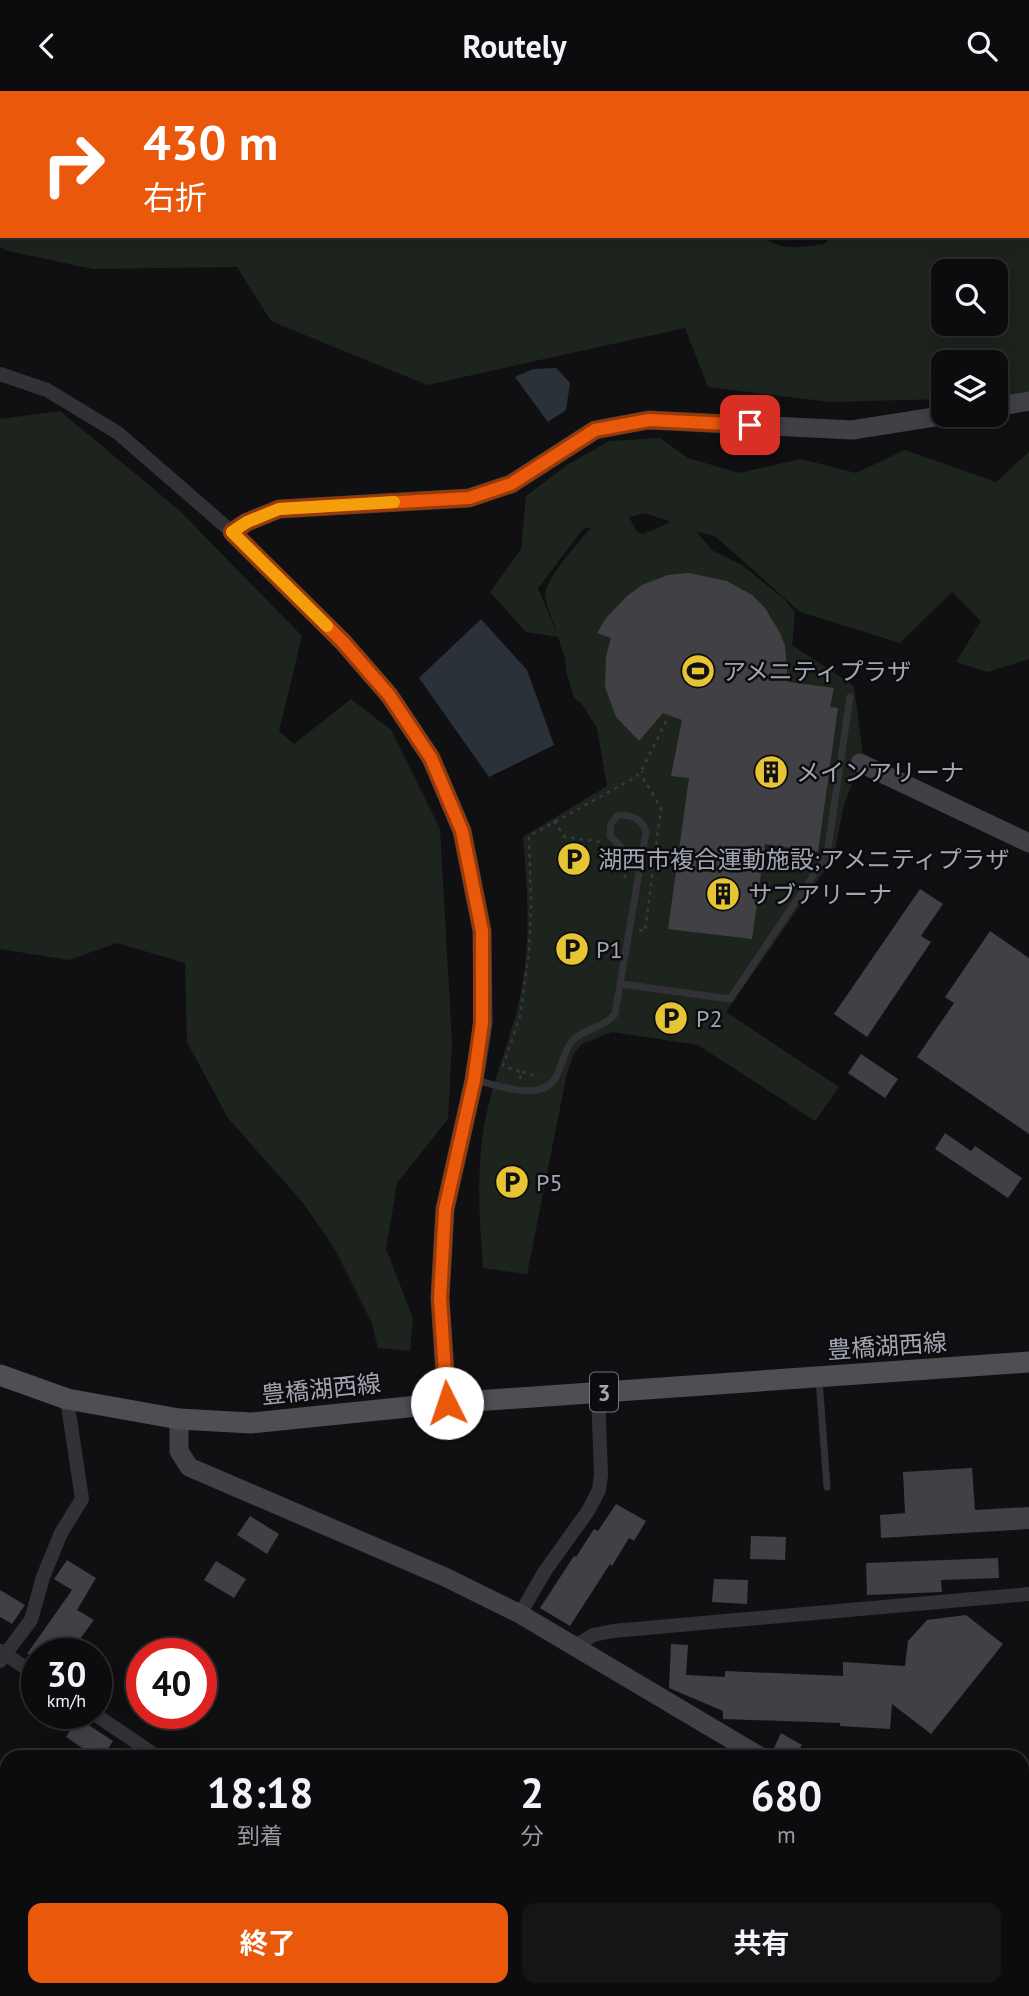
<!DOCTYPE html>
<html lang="ja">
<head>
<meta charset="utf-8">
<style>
	body { margin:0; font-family:"PT Sans","Noto Sans JP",sans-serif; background:#151517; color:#f1f3f6; height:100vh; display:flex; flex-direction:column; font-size:26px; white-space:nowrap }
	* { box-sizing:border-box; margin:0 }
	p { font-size:23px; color:#9a9b9e }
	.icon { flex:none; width:38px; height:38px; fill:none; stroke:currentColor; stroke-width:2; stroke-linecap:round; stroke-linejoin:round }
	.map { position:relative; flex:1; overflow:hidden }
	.drawer { position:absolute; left:0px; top:1659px; width:1029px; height:247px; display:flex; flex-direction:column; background:#0c0c0e; border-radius:21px 21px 0 0; box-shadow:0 4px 18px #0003,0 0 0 2px #2c2c2e }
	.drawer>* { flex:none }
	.banner { position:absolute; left:0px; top:0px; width:1029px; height:147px; box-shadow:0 4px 18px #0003,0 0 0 2px #2c2c2e; background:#ea580c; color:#fff; overflow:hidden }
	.tools { position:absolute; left:931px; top:168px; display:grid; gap:14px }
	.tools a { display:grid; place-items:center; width:77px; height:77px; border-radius:14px; background:#0c0c0e; box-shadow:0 4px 18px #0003,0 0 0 2px #2c2c2e; font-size:35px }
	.speed { position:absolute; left:21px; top:1547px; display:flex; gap:14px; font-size:35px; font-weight:700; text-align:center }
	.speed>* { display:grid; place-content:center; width:91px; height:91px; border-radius:50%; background:#0c0c0e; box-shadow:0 4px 18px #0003,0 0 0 2px #2c2c2e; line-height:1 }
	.speed small { font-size:18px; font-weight:400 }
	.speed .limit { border:10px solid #d22; background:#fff; color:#111 }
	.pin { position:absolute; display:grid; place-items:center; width:60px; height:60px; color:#fff; margin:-30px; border-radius:14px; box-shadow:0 4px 10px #0006 }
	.me { position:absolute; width:77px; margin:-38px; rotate:356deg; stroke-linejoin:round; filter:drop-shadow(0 0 5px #0008) }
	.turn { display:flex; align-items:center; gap:24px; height:147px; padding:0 28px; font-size:32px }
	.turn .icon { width:91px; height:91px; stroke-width:2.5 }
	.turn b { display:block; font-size:49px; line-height:60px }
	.eta { display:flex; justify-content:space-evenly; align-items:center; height:119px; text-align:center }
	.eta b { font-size:42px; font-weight:700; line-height:49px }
	.primary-button { display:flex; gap:14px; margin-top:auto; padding:14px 28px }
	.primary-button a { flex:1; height:80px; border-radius:14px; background:#ea580c; color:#fff; font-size:28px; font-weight:700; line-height:80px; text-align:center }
	.primary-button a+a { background:#151517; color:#f1f3f6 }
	header { display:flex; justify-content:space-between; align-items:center; height:91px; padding:0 28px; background:#0c0c0e; font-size:32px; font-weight:700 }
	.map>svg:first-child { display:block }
</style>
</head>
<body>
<header><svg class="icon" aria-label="back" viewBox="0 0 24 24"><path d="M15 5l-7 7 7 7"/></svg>Routely<svg class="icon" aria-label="search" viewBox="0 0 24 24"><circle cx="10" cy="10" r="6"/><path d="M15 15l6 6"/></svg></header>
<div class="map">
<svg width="1029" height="1905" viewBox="0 0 1029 1905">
	<rect width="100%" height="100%" fill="#101012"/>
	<!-- green -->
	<g fill="#1d241e" fill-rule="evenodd">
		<path d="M0,0L430,2H2V145H763C780,161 803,156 824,153L832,145H1027V2L815,0H1029V302L996,306V271H943V308L830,311L708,296L685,237L427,294L271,230L237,176L93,178L8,160L0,156ZM943,180H996V233H943Z"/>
		<path d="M60,320L179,419L302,545L279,640L294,653L351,608L391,639L440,738L452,951L448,1028L397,1092L386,1158L413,1227L410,1260L378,1257L371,1230L336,1160L304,1113L228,1027L187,951L185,872L117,852L69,869L0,858V328Z"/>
		<path d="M660,347L688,367L739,382L801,368L856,382L905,359L996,391L1029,361V568L987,581L956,571L981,530L952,501L900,552L800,521L716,446L696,440L713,460L742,474L784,508L795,521L792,554L854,595L863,663L843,717L834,766L726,921L839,996L815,1030L698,954L612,941L582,953L573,964L567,982L527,1183L483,1177C479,1122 475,1067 489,1012C499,971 517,932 523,889C531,841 527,794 523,746L607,695L597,637L582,613L574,607L566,580L565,567L558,546L526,541L490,501L521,458L526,405L567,374L609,350ZM645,422L671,431L643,443L637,441L629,426ZM592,436C581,448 544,489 545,505C547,518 554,531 557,543L538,497L583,438Z"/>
		<path d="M1022,1890L1029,1892V1905H927L931,1899H1022Z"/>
		<path d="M35,1899H365L371,1905H39Z"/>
	</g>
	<!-- water -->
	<g fill="#2b3139">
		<path d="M556,277L570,292L566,319L548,331L515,286L533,278Z"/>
		<path d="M481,528L527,579L554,654L489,686L419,587Z"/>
	</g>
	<!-- building -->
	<g fill="#404045">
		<path d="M689,482L727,490L752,504L765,517L780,542L785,555L788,591L834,597L830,616L838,617L818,761L765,753L752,848L668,838L689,687L671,685L682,629L663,622L639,650L616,626L605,596L606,566L611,547L597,542L606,527L627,505L642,494L668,484Z"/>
		<path d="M920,798L943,813L921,845L931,851L867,946L834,923Z"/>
		<path d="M990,840L1029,867V1043L917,966L954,912L945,906Z"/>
		<path d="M861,963L898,988L885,1007L848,982Z"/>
		<path d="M945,1042L971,1060L975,1055L1022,1087L1008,1107L935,1058Z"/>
		<path d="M972,1377L975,1419L1029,1416V1438L881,1447L880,1424L905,1422L903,1381Z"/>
		<path d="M616,1413L646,1430L634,1450L629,1447L612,1475L610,1473L570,1535L540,1517L574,1465L576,1466L594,1438L598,1440Z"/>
		<path d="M250,1425L279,1443L267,1463L237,1444Z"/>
		<path d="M751,1445L786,1446L785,1469L750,1468Z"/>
		<path d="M998,1467L999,1487L941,1489L942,1501L867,1504L866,1472Z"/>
		<path d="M67,1469L96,1487L77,1519L94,1529L69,1563H27L72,1499L54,1488Z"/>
		<path d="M216,1470L246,1488L234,1507L204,1489Z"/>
		<path d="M714,1488L748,1489L747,1513L712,1511Z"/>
		<path d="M0,1499L25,1514L12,1533L0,1526Z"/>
		<path d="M966,1524L1003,1553L931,1643L892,1613L890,1638L840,1635V1632L723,1628V1620L669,1597L671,1553L688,1554L686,1584L725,1586V1580L843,1585V1571L905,1575L908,1550L927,1529Z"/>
		<path d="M78,1627L113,1650L103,1666H96L66,1646Z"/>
		<path d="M781,1642L802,1654L795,1666H782L772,1661Z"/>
	</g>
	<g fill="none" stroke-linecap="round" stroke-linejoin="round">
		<!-- path -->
		<g stroke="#38383d" stroke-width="2.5" stroke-dasharray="3.5 5" stroke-linecap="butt">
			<path d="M554,730L565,746L601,751"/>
			<path d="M625,775V789"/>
			<path d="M639,839L645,840L661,717L644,689L642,680"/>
			<path d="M522,981L539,986"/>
			<path d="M520,988L521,981L503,975L520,925L529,862L531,814L529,745L636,686L643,677L666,630"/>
		</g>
		<!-- lane -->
		<g stroke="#323236" stroke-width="7">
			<path d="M621,893L730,908L827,764L850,606"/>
			<path d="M475,989C498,994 544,1013 557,984C563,972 564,959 573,949C585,937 604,937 615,923L646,741C643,728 629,722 617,725L611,733L610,745L639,774"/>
			<path d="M819,1288L827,1396"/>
		</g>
		<!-- street -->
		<g stroke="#323236" stroke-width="14">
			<path d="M0,283L47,299L118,342L232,441"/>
			<path d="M520,1523L545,1480L588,1420L599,1399L601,1384L598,1301"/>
			<path d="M576,1555L593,1544L613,1540L1029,1503"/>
			<path d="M1,1560L37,1585"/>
			<path d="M0,1570L31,1529L43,1486L61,1442L82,1408L67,1308"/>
			<path d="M93,1622L158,1666"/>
		</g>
		<!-- secondary -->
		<g stroke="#404046" stroke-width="19">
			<path d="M996,316L1029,310"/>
			<path d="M860,672L1029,752"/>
			<path d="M447,1312L440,1207L445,1118L474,989L483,932L482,840L462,740L431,667L389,604L343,551L232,441L247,431L279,418L469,407L511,393L595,339L648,329L852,339L947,324"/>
			<path d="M179,1328V1360L189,1376L445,1486L520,1523L761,1666"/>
			<path d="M1022,1745L1029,1733"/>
			<path d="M1022,1818L1029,1822"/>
			<path d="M907,1905L912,1899"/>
		</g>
		<!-- primary -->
		<path stroke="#4e4e55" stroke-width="21" d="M0,1284L67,1308L179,1328L251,1332L447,1312L1029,1271"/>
	</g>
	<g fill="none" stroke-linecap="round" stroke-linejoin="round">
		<!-- route casing -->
		<g stroke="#983908" stroke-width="18">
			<path id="route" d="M447,1312L440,1207L445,1118L474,989L482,932V840L462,740L431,667L389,604L343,551L232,441L247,431L279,418L469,407L511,393L595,339L649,329L750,334"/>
		</g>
		<!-- route -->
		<use href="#route" stroke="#ea580c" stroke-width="12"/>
		<!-- slow -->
		<path stroke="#f59e0b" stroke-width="12" d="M327,535L232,441L247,431L279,418L394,411"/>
	</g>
	<!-- icons -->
	<defs>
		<g id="stadium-disc" transform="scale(1.75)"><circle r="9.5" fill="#e6c434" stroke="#0c0b0d"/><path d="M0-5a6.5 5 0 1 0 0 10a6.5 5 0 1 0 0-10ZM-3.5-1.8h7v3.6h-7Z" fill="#111"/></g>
		<g id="building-disc" transform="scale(1.75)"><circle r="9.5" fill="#e6c434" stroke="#0c0b0d"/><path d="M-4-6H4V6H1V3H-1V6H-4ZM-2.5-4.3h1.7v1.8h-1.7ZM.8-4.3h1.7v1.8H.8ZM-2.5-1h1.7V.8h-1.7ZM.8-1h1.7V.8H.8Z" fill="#111"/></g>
		<g id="parking-disc" transform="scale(1.75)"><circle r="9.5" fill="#e6c434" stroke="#0c0b0d"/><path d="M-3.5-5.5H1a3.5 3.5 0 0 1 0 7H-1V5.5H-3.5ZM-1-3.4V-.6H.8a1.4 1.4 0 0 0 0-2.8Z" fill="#111"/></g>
	</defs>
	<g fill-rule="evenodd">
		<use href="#stadium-disc" x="698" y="580"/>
		<use href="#building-disc" x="771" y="681"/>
		<use href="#parking-disc" x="574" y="768"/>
		<use href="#building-disc" x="723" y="803"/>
		<use href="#parking-disc" x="572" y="858"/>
		<use href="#parking-disc" x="671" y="927"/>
		<use href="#parking-disc" x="512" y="1091"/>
	</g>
	<g text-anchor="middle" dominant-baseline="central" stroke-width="5" stroke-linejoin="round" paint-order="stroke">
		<!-- shield labels -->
		<rect fill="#0c0b0d" stroke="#757780" stroke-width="2" x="590" y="1281.5" width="28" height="39" rx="5"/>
		<g font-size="23" font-weight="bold" fill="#a2a5b2">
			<text x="604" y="1301">3</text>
		</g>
		<!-- poi labels -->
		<g font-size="24" fill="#a2a5b2" stroke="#0c0b0d" text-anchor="start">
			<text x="722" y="580">アメニティプラザ</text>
			<text x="796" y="681">メインアリーナ</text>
			<text x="598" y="768">湖西市複合運動施設;アメニティプラザ</text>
			<text x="748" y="803">サブアリーナ</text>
			<text x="596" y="858">P1</text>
			<text x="696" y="927">P2</text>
			<text x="536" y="1091">P5</text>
		</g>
		<!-- street labels -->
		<g font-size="24" fill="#a2a5b2" stroke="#0c0b0d">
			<text transform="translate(887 1255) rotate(-4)">豊橋湖西線</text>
			<text transform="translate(321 1298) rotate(-6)">豊橋湖西線</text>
		</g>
	</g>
</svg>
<div class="tools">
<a><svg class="icon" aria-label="search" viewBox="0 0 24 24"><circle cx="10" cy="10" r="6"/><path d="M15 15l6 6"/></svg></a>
<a><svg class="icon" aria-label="layers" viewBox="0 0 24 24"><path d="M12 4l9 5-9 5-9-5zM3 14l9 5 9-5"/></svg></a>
</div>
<div class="speed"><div>30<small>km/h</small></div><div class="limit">40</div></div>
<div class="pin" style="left:750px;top:334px;background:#d93025"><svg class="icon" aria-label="arrive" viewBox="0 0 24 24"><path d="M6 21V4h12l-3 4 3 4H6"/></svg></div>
<svg class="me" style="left:447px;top:1312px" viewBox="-20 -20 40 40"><circle r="19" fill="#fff"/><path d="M0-13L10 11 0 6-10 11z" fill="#ea580c"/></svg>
<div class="banner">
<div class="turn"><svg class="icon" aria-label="right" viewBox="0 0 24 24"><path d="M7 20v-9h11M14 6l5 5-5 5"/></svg><div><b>430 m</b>右折</div></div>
</div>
<section class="drawer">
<div class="eta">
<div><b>18:18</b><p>到着</p></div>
<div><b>2</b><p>分</p></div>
<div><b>680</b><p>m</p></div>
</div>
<div class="primary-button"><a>終了</a><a>共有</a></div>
</section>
</div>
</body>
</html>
